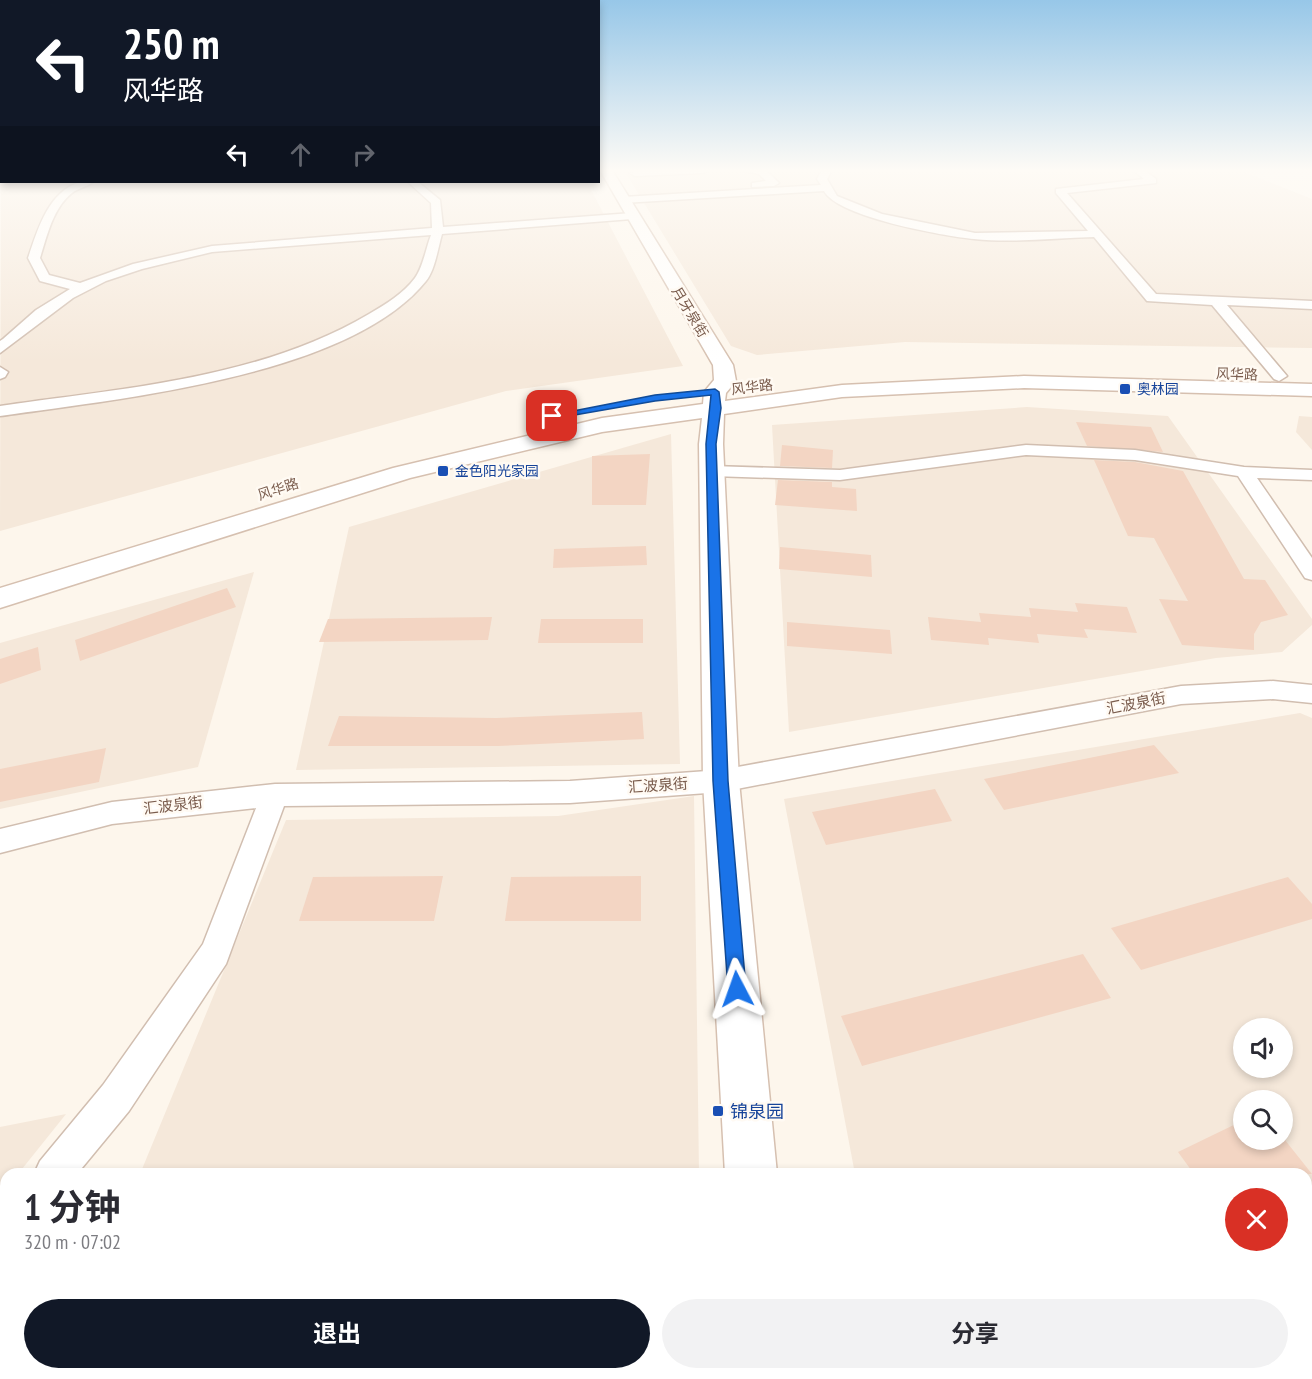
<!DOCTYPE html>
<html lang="zh">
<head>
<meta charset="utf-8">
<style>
	body { margin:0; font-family:"PT Sans Narrow","Noto Sans SC",sans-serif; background:#f2f2f3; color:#2b2b33; height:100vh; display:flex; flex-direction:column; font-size:22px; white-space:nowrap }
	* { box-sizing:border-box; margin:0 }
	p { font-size:20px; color:#7c7c81 }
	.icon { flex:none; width:33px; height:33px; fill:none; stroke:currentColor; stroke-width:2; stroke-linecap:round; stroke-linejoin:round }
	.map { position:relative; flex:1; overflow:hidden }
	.drawer { position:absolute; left:0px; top:1168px; width:1312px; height:212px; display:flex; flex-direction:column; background:#fff; border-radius:18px 18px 0 0; box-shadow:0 3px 9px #0003 }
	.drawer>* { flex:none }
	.guide { position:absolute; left:0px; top:0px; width:600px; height:183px; box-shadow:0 3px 9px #0003; background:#111827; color:#fff; overflow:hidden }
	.buttons { position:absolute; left:1233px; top:1018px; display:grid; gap:12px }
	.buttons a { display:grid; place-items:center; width:60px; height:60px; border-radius:50%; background:#fff; box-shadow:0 3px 9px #0003; font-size:30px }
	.pin { position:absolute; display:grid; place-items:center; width:51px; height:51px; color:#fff; margin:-26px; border-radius:12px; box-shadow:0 3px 9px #0006 }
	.me { position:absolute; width:66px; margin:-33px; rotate:356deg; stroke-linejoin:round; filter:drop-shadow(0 0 4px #0008) }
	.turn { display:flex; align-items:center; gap:21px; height:126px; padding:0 24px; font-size:27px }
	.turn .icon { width:78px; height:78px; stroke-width:2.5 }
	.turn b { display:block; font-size:42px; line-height:51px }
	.lanes { display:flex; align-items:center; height:57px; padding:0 24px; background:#0003; justify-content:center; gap:30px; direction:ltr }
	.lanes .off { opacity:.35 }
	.round { display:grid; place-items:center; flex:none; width:63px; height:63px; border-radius:32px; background:#f2f2f3 }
	.overview { display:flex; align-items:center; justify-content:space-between; height:102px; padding:0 24px }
	h1 { font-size:36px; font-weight:700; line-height:45px }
	.primary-button { display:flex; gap:12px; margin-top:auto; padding:12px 24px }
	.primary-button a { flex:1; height:69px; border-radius:36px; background:#111827; color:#fff; font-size:24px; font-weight:700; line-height:69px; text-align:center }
	.primary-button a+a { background:#f2f2f3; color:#2b2b33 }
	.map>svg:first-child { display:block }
</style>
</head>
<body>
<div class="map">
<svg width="1312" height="1379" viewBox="0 0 1312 1379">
	<rect width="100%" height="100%" fill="#fdf6ec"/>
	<!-- residential -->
	<g fill="#f5e8da" fill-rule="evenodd">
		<path d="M624,170H1239L1312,199V348L905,342L757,355L731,346Z"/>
		<path d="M1,175L2,182H587L683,366L506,391L0,531Z"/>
		<path d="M1027,407L1168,416L1312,619V625L1282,652L1216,658L789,732L772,425Z"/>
		<path d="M1299,416L1312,417V450L1296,432Z"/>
		<path d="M671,434L680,764L296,770L349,527Z"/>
		<path d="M254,572L198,767L0,809V643Z"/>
		<path d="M1300,713L1312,718V1261L1307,1264L1306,1174H855L784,799ZM1244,1029H1282V1068H1244ZM1244,1101H1282V1140H1244Z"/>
		<path d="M694,796L699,1174H140L286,820L558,816Z"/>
		<path d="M66,1114L18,1174H6V1190L0,1198V1127Z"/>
		<path d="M9,1374H702V1379H6Z"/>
		<path d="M892,1374H1140L1133,1379H893Z"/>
	</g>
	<!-- building -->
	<g fill="#f3d5c3">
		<path d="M1076,422L1151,427L1163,452L1087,446Z"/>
		<path d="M782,445L833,450L832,468L780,466Z"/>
		<path d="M650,454L646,505H592V456Z"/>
		<path d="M1094,460L1135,462L1183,471L1244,579L1265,580L1288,615L1261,622L1254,634V650L1182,645L1159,599L1188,601L1154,538L1128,536Z"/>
		<path d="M778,480L832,482V487L856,489L857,511L775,505Z"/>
		<path d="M646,546L647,565L553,568L554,549Z"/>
		<path d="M780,547L871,555L872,577L779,569Z"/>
		<path d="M227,588L236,607L80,661L75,640Z"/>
		<path d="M1075,603L1127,607L1137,633L1084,629L1088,638L1037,634L1039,643L988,638L989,645L931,640L928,617L981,622L979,613L1031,617L1029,608L1078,612Z"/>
		<path d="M492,617L488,640L319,642L328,619Z"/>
		<path d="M541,619H643V643H538Z"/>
		<path d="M787,622L890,630L892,654L787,646Z"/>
		<path d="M38,647L41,670L0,684V659Z"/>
		<path d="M642,712L644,739L498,746H328L339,716L496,718Z"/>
		<path d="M1154,745L1179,773L1004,810L984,779Z"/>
		<path d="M106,748L99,782L0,802V769Z"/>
		<path d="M935,789L952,821L826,845L812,812Z"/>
		<path d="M443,876L434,921H299L313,877Z"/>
		<path d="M641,876V921H505L511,877Z"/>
		<path d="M1288,877L1312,904V919L1141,970L1111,928Z"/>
		<path d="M1083,954L1111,998L862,1066L841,1016Z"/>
		<path d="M1244,1120V1140H1285L1312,1174H1194L1178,1152Z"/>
	</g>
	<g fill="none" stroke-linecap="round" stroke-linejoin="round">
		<!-- street casing -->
		<g stroke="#d1beb0" stroke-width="3">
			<g id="street">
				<path d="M647,170H708L703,173L635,176L630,173Z"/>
				<path d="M739,170H766L779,183L774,186L752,187V183L766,181L759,174Z"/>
				<path d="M822,170H832L827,179L837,196L882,214L975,233L1088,231L1056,193V189L1144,179L1133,170H1144L1156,179V183L1067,193L1156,294L1312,301V309L1227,305L1287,376L1279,381L1274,379L1212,305L1147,301L1094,237C1055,238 1013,243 974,239C943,236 838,217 824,191L623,203L618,200L623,197L821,185L817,179Z"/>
				<path d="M80,182H93C87,187 78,188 72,193C53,208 47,236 40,258L49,275L80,283L133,264L212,246L432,228L431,203L408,182H418L440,200L443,227L632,213L637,216L632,219L442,234C438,248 435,270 426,281C349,377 117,399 0,416V406C124,388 259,379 369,314C386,304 403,294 415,278C423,267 426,248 431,235L212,252L142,269L106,281L73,298L0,353V341L3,339L36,310L70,289L40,281L28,258C38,229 48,192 80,182Z"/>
				<path d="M0,367L8,372L5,377L0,379Z"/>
				<path d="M1026,445L1135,450L1244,467L1312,470V480L1257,478L1312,558V580L1305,578L1238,476L1135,460L1026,455L840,480L712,476L703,471L712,466L840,470Z"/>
				<path d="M1273,681L1312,685V703L1273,699L1181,704L721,792L570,803L284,806L226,964L129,1111L77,1174H34L40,1161L103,1085L203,944L256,808L112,824L0,853V829L112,802L275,784L570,781L721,770L1181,686Z"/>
				<path d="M6,1211V1255L0,1258V1214Z"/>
				<path d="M1312,1297V1341L1306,1344V1299Z"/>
				<path d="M1221,1374H1269L1267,1379H1219Z"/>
			</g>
		</g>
		<!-- secondary casing -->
		<g stroke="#d6c0b0" stroke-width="3">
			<g id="secondary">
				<path d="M600,170H612L733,365L736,381L726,393L725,401L842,385L1024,376L1312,384V396L1024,388L842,397L724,414L723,444L739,781L777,1174H725L703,781L699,444L702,418L602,432L410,478L0,608V588L393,468L602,418L703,404L704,392L714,380L713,365Z"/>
				<path d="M737,1374H797L798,1379H738Z"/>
			</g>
		</g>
		<!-- street -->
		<use href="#street" fill="#fff" fill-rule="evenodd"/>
		<!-- secondary -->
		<use href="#secondary" fill="#fff" fill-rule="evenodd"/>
	</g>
	<!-- sky -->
	<linearGradient id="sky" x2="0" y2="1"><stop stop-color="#97c7e8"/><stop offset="0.47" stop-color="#fefbf6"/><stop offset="1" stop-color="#fefbf6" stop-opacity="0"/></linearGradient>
	<rect width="1312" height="363" fill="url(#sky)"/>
	<!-- route -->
	<path fill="#1a73e8" stroke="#114b97" stroke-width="1.5" d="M715,389L719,392L721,408L716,444L728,781L746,989L743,996L737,998L730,996L728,989L713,781L706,444L711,395L655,401L552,419L548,416L655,395Z"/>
	<!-- markers -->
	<g fill="#1a4fb4" stroke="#fffaf3" stroke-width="2">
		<rect x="1119" y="383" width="12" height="12" rx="3"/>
		<rect x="437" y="465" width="12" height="12" rx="3"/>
		<rect x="712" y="1105" width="12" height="12" rx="3"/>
	</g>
	<g text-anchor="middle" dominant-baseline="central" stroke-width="5" stroke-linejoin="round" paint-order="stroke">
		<!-- far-street labels -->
		<g font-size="14" fill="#7a5c4d" stroke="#fffaf3">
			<text transform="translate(690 312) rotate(59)">月牙泉街</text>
			<text transform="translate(1237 374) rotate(2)">风华路</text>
			<text transform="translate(752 387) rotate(-7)">风华路</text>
			<text transform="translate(278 489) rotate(-18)">风华路</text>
		</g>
		<!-- far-transit labels -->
		<g font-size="14" fill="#164399" stroke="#fffaf3" text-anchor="start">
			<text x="1137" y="389">奥林园</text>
			<text x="455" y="471">金色阳光家园</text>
		</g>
		<!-- street labels -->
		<g font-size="15" fill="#7a5c4d" stroke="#fffaf3">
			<text transform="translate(1136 703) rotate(-11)">汇波泉街</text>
			<text transform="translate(658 785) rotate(-4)">汇波泉街</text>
			<text transform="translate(173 805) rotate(-7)">汇波泉街</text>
		</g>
		<!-- near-transit labels -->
		<g font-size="18" fill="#164399" stroke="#fffaf3" text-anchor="start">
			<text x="730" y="1111">锦泉园</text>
		</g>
	</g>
</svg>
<div class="buttons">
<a><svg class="icon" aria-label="sound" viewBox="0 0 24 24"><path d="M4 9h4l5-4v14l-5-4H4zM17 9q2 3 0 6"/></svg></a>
<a><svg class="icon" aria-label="search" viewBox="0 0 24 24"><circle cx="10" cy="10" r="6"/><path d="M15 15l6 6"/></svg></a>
</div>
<div class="pin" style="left:552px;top:416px;background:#d93025"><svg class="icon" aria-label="arrive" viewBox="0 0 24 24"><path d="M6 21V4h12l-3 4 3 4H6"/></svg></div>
<svg class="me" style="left:737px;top:989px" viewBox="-20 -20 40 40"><path d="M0-17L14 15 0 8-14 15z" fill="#1a73e8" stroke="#fff" stroke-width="4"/></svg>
<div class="guide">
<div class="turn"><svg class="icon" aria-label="left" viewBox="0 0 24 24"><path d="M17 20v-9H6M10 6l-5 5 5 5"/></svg><div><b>250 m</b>风华路</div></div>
<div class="lanes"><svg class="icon" aria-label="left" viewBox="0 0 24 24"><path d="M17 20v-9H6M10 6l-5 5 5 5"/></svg><svg class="icon off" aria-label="ahead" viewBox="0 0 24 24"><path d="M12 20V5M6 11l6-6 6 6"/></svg><svg class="icon off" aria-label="right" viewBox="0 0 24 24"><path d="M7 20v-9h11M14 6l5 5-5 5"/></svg></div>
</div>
<section class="drawer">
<div class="overview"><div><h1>1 分钟</h1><p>320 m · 07:02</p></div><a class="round" style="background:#d93025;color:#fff"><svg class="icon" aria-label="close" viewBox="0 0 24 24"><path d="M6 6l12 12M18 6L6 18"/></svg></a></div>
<div class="primary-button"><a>退出</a><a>分享</a></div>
</section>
</div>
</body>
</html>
